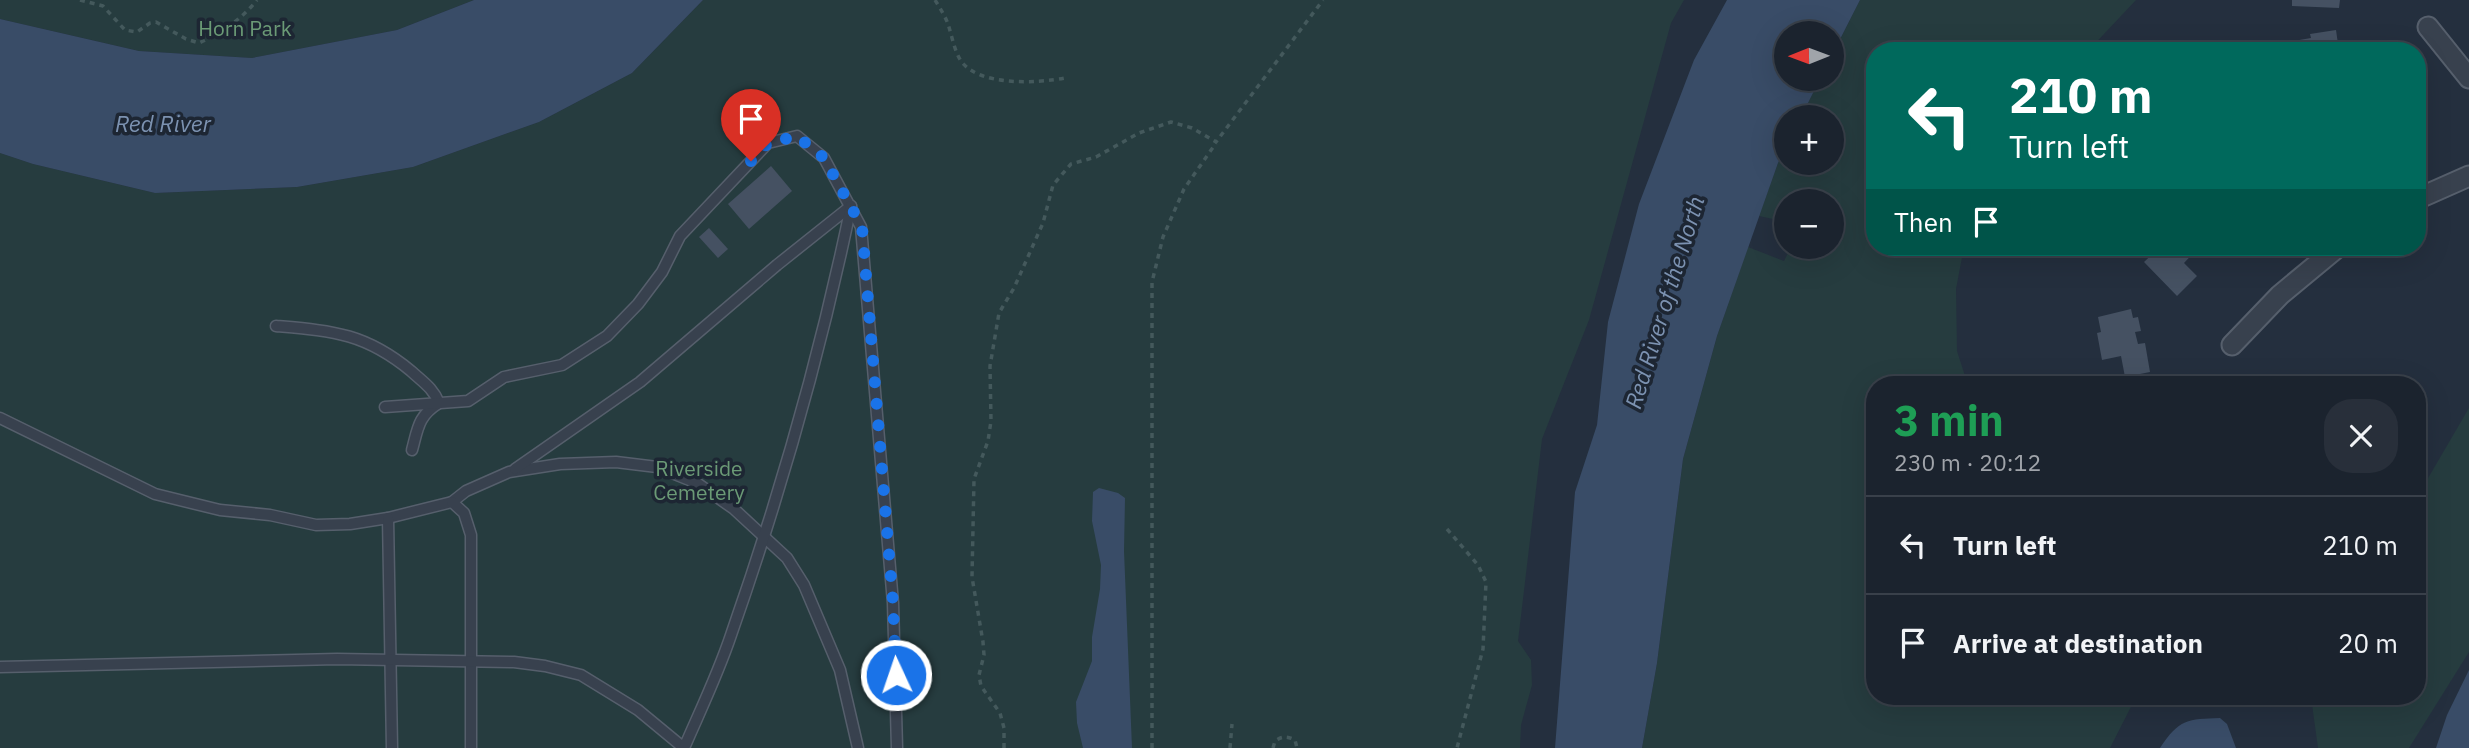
<!DOCTYPE html>
<html lang="en">
<head>
<meta charset="utf-8">
<style>
	body { margin:0; font-family:"IBM Plex Sans",sans-serif; background:#282f3a; color:#f1f3f6; height:100vh; display:flex; flex-direction:column; font-size:26px; white-space:nowrap }
	* { box-sizing:border-box; margin:0 }
	p { font-size:23px; color:#a0a4aa }
	.icon { flex:none; width:38px; height:38px; fill:none; stroke:currentColor; stroke-width:2; stroke-linecap:round; stroke-linejoin:round }
	.map { position:relative; flex:1; overflow:hidden }
	.panel { position:absolute; left:1866px; top:376px; width:560px; height:329px; display:flex; flex-direction:column; background:#1b232e; border-radius:28px; box-shadow:0 7px 28px #0002,0 0 0 2px #39404a }
	.panel>* { flex:none }
	.banner { position:absolute; left:1866px; top:42px; width:560px; height:214px; border-radius:28px; box-shadow:0 7px 28px #0002,0 0 0 2px #39404a; background:#00695c; color:#fff; overflow:hidden }
	.needle { width:46px; rotate:269deg }
	.tools { position:absolute; left:1774px; top:21px; display:grid; gap:14px }
	.tools a { display:grid; place-items:center; width:70px; height:70px; border-radius:50%; background:#1b232e; box-shadow:0 7px 28px #0002,0 0 0 2px #39404a; font-size:35px }
	.pin { position:absolute; display:grid; place-items:center; width:60px; height:60px; color:#fff; margin:-72px -30px; border-radius:50% 50% 50% 0; rotate:-45deg; box-shadow:0 0 7px #0007 }
	.pin .icon { rotate:45deg }
	.me { position:absolute; width:77px; margin:-38px; rotate:357deg; stroke-linejoin:round; filter:drop-shadow(0 0 5px #0008) }
	.turn { display:flex; align-items:center; gap:24px; height:147px; padding:0 28px; font-size:32px }
	.turn .icon { width:91px; height:91px; stroke-width:2.5 }
	.turn b { display:block; font-size:49px; line-height:60px }
	.then { display:flex; align-items:center; height:66px; padding:0 28px; background:#0003; gap:14px; font-size:26px }
	.round { display:grid; place-items:center; flex:none; width:74px; height:74px; border-radius:28px; background:#282f3a }
	.head { display:flex; align-items:center; justify-content:space-between; height:119px; padding:0 28px }
	h1 { font-size:42px; font-weight:800; line-height:52px; color:#1e9e55 }
	ul { padding:0; list-style:none }
	li { display:flex; align-items:center; gap:21px; height:98px; padding:0 28px; border-top:2px solid #39404a }
	li div { flex:1 }
	li b { display:block; font-size:26px }
	li em { font-style:normal }
	.map>svg:first-child { display:block }
</style>
</head>
<body>
<div class="map">
<svg width="2469" height="748" viewBox="0 0 2469 748">
	<rect width="100%" height="100%" fill="#242f3e"/>
	<!-- green -->
	<g fill="#263c3f">
		<path d="M0,0H474L397,30L252,58L139,51L0,19Z"/>
		<path d="M703,0H1684L1671,23L1589,320L1542,439L1518,641L1531,660L1532,685L1521,725L1520,748H0V153L33,164L155,193L297,187L413,167L539,122L632,73Z"/>
		<path d="M1860,0H2136L2088,51H1874V247H1964L1956,289L1957,351L1968,385H1874V696L2136,697L2110,748H1642L1657,663L1683,459L1717,336L1748,247L1784,261L1791,247H1832V201H1787V222L1759,216L1778,163L1787,145V163H1832V117H1801L1820,79H1832V55Z"/>
		<path d="M2469,408V652L2409,748H2318L2311,697L2417,696V497Z"/>
	</g>
	<!-- water -->
	<g fill="#394c67">
		<path d="M474,0H703L632,73L539,122L413,167L297,187L155,193L33,164L0,153V19L139,51L252,58L397,30Z"/>
		<path d="M1727,0H1860L1832,55V33H1787V79H1820L1801,117H1787V145L1778,163L1717,336L1683,459L1657,663L1642,748H1555L1575,492L1597,425L1608,322L1639,204L1694,60Z"/>
		<path d="M1099,488L1118,493L1125,498L1124,551L1132,748H1083L1077,723L1076,702L1092,661V637L1100,589L1101,565L1092,521L1093,492Z"/>
		<path d="M2469,670V748H2436L2447,715Z"/>
		<path d="M2220,718L2227,724L2236,748H2160C2179,719 2188,719 2220,718Z"/>
	</g>
	<!-- building -->
	<g fill="#455162">
		<path d="M2292,0H2340L2339,8L2292,6Z"/>
		<path d="M2336,30L2339,51H2283L2282,43L2311,38L2310,34Z"/>
		<path d="M771,166L792,191L749,229L728,204Z"/>
		<path d="M709,228L728,249L718,258L699,237Z"/>
		<path d="M2160,247H2199L2184,263L2197,276L2177,296L2144,262Z"/>
		<path d="M2131,309L2133,318L2138,317L2141,331L2135,332L2138,344L2145,343L2150,372L2125,377L2121,356L2102,360L2097,333L2101,332L2098,317Z"/>
	</g>
	<g fill="none" stroke-linecap="round" stroke-linejoin="round">
		<!-- lane casing -->
		<g stroke="#565f6c" stroke-width="13">
			<g id="lane">
				<path d="M276,326C333,331 365,333 411,371C423,382 433,388 439,403C418,416 418,428 412,450"/>
				<path d="M385,407L468,401L504,377L562,365L607,336L638,304L662,272L680,236L768,143L797,136L824,158L861,227L893,603L897,748"/>
				<path d="M0,418L155,494L220,510L270,515L316,525L350,524L388,518L452,502L466,491L509,472L560,464L616,462L657,467L697,483L734,509L787,558L804,585L840,670L858,748"/>
				<path d="M515,469L640,382L777,265L851,206"/>
				<path d="M452,502L464,513L471,535V748"/>
				<path d="M388,518L392,748"/>
				<path d="M0,667L337,659L514,662L545,666L581,675L638,710L684,748"/>
				<path d="M684,748C700,711 718,674 731,635C780,495 821,352 851,206"/>
			</g>
		</g>
		<!-- street casing -->
		<g stroke="#565f6c" stroke-width="23">
			<g id="street">
				<path d="M2428,27L2469,78"/>
				<path d="M2417,199L2469,176"/>
				<path d="M2232,345L2280,295L2338,247"/>
			</g>
		</g>
		<!-- path -->
		<g stroke="#44595c" stroke-width="3.5" stroke-dasharray="5 5" stroke-linecap="butt">
			<path d="M80,0L103,6L125,30L137,32L150,23L156,22L186,39L199,43C221,33 242,19 257,0"/>
			<path d="M935,0C940,8 945,16 948,24C952,36 954,50 961,61C980,87 1038,83 1065,78"/>
			<path d="M1447,529L1478,565L1486,582L1483,649L1457,748"/>
			<path d="M1004,748V728L1000,713L981,686L979,675L984,655L983,642L972,577L974,479L988,441L991,421L990,366L999,313L1014,288L1043,223L1053,185L1071,164L1096,157L1139,133L1171,122L1192,128L1216,142L1323,0"/>
			<path d="M1152,748V282L1163,237L1184,189L1216,143"/>
			<path d="M1230,748L1232,724"/>
			<path d="M1273,748L1275,741C1282,736 1287,736 1295,740L1297,748"/>
		</g>
		<!-- lane -->
		<use href="#lane" stroke="#38414e" stroke-width="10"/>
		<!-- street -->
		<use href="#street" stroke="#38414e" stroke-width="19"/>
	</g>
	<g fill="none" stroke-linecap="round" stroke-linejoin="round">
		<!-- route -->
		<path stroke="#1a73e8" stroke-width="12" stroke-dasharray="0 21.6" d="M751,161L768,143L797,136L824,158L862,227L893,603L896,675"/>
	</g>
	<g text-anchor="middle" dominant-baseline="central" stroke-width="7" stroke-linejoin="round" paint-order="stroke">
		<!-- park labels -->
		<g font-size="21" fill="#6b9a76" stroke="#1d2633">
			<text x="245" y="28">Horn Park</text>
			<text x="699" y="468">Riverside<tspan x="699" dy="24">Cemetery</tspan></text>
		</g>
		<!-- water labels -->
		<g font-size="23" font-style="italic" fill="#7c92b1" stroke="#1d2633">
			<text x="163" y="123">Red River</text>
			<text transform="translate(1664 302) rotate(-73)">Red River of the North</text>
		</g>
	</g>
</svg>
<div class="tools">
<a><svg class="needle" viewBox="-14 -14 28 28"><path d="M0-13l5 13h-10z" fill="#e53935"/><path d="M0 13l5-13h-10z" fill="#a0a4aa"/></svg></a>
<a>+</a>
<a>−</a>
</div>
<div class="pin" style="left:751px;top:161px;background:#d93025"><svg class="icon" aria-label="arrive" viewBox="0 0 24 24"><path d="M6 21V4h12l-3 4 3 4H6"/></svg></div>
<svg class="me" style="left:896px;top:675px" viewBox="-20 -20 40 40"><circle r="17" fill="#1a73e8" stroke="#fff" stroke-width="3"/><path d="M0-11L8 9 0 5-8 9z" fill="#fff"/></svg>
<div class="banner">
<div class="turn"><svg class="icon" aria-label="left" viewBox="0 0 24 24"><path d="M17 20v-9H6M10 6l-5 5 5 5"/></svg><div><b>210 m</b>Turn left</div></div>
<div class="then">Then<svg class="icon" aria-label="arrive" viewBox="0 0 24 24"><path d="M6 21V4h12l-3 4 3 4H6"/></svg></div>
</div>
<section class="panel">
<div class="head"><div><h1>3 min</h1><p>230 m · 20:12</p></div><a class="round"><svg class="icon" aria-label="close" viewBox="0 0 24 24"><path d="M6 6l12 12M18 6L6 18"/></svg></a></div>
<ul>
<li><svg class="icon" aria-label="left" viewBox="0 0 24 24"><path d="M17 20v-9H6M10 6l-5 5 5 5"/></svg><div><b>Turn left</b></div><em>210 m</em></li>
<li><svg class="icon" aria-label="arrive" viewBox="0 0 24 24"><path d="M6 21V4h12l-3 4 3 4H6"/></svg><div><b>Arrive at destination</b></div><em>20 m</em></li>
</ul>
</section>
</div>
</body>
</html>
